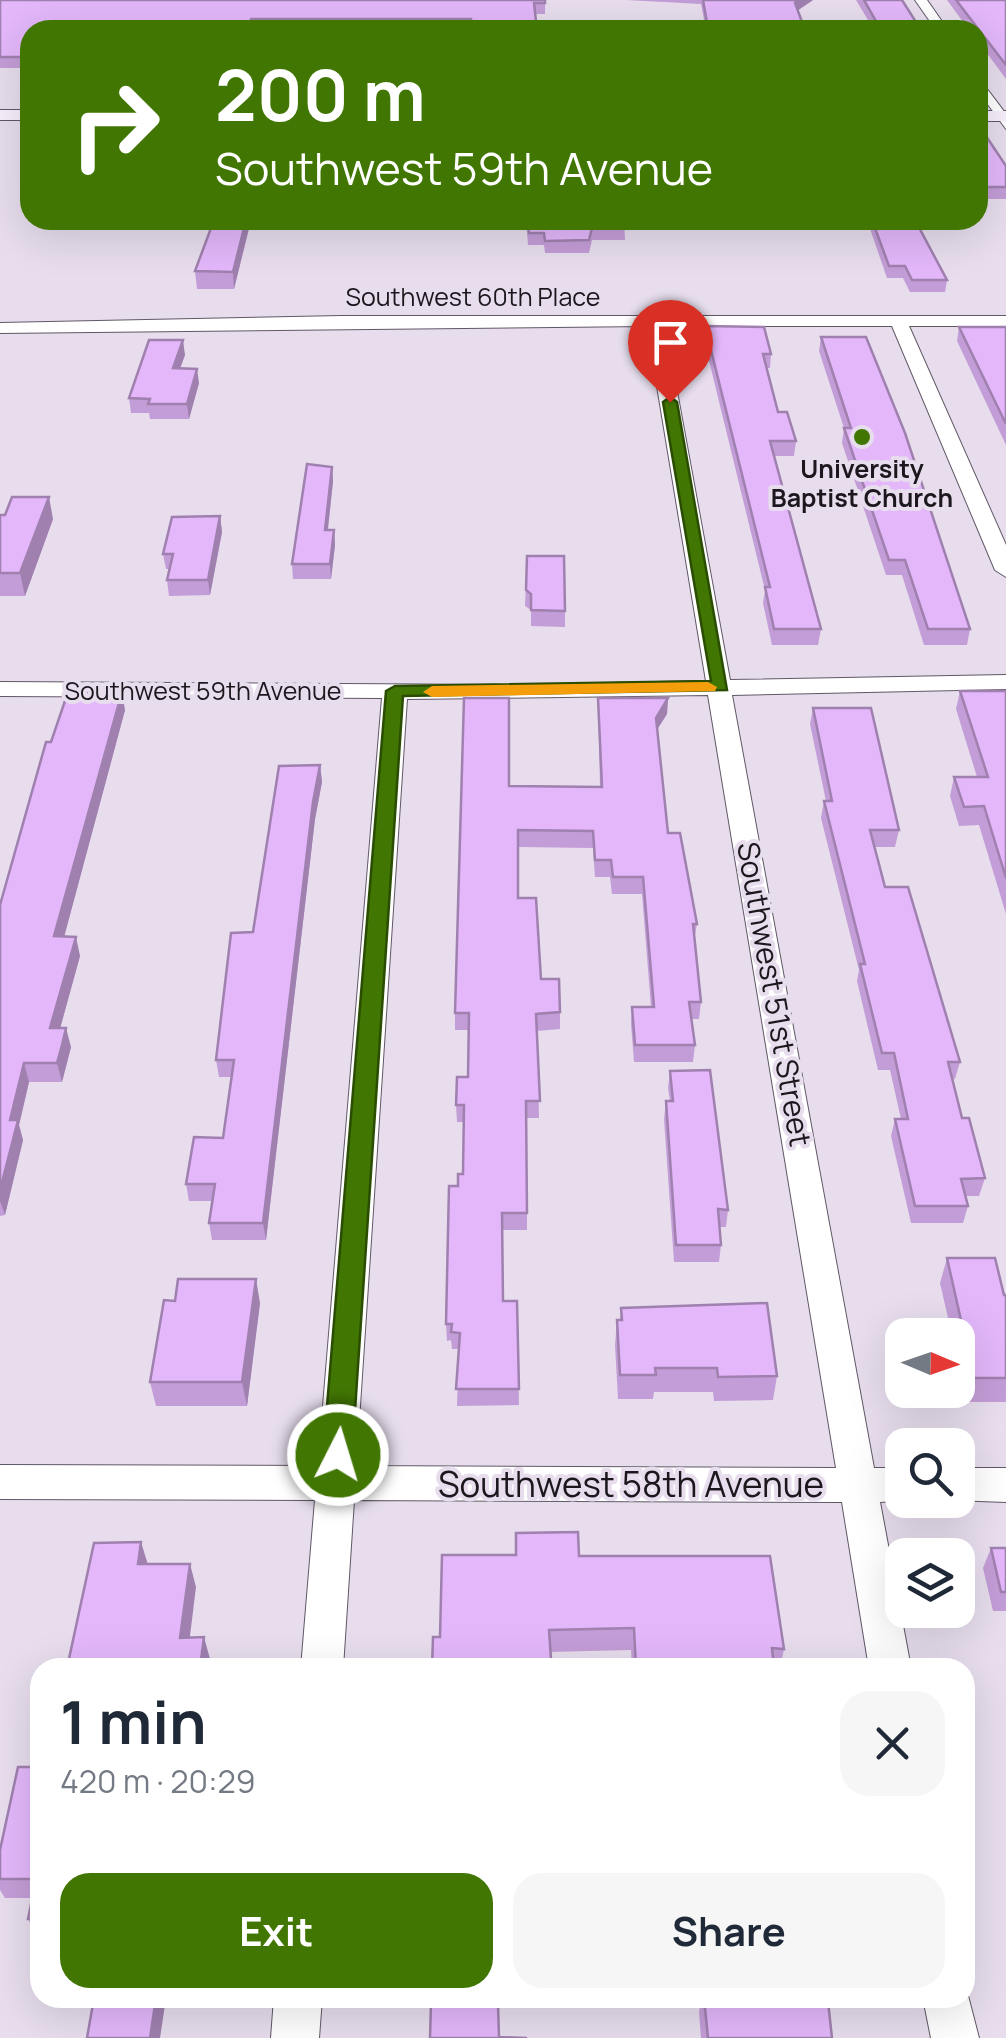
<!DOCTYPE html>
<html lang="en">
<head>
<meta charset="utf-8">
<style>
	body { margin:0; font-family:Manrope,sans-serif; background:#f6f6f7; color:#1f2937; height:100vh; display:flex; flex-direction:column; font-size:38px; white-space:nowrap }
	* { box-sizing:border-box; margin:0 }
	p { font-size:32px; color:#747a83 }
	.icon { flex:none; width:55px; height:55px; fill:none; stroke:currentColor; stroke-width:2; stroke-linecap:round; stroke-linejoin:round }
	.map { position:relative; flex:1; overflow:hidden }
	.details { position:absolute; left:30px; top:1658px; width:945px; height:350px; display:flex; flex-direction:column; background:#fff; border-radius:30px; box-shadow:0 10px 40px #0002 }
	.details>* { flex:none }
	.guide { position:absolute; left:20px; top:20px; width:968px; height:210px; border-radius:30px; box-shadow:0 10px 40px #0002; background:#417603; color:#fff; overflow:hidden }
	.needle { width:65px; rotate:92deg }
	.tools { position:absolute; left:885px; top:1318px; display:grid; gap:20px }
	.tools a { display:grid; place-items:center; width:90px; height:90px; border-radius:20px; background:#fff; box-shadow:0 10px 40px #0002; font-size:50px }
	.pin { position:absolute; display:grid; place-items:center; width:85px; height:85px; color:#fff; margin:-102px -42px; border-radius:50% 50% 50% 0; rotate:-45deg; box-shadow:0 0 10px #0007 }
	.pin .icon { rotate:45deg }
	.me { position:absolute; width:110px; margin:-55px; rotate:5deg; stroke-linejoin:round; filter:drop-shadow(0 0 8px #0008) }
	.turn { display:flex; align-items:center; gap:35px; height:210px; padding:0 30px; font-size:45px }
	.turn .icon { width:130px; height:130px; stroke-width:2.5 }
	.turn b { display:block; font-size:70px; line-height:85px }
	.round { display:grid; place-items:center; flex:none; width:105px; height:105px; border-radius:30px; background:#f6f6f7 }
	.head { display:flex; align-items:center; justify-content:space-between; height:170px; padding:0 30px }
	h1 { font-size:60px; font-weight:700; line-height:75px }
	.primary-button { display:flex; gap:20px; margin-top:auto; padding:20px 30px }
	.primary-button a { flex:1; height:115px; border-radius:30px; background:#417603; color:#fff; font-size:40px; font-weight:700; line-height:115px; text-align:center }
	.primary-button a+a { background:#f6f6f7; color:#1f2937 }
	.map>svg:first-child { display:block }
</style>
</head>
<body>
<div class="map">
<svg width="1006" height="2038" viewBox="0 0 1006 2038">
	<rect width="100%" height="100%" fill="#e7dded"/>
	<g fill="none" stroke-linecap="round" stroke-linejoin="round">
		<!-- street casing -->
		<g stroke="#615866" stroke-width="2">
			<g id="street">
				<path d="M915,0H927L948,30H936Z"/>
				<path d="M978,77L1006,114V129L978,91Z"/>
				<path d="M342,316H1006V326H909L1006,545V577L995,570L892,326H665L730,680L1006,675V689L732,695L874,1468H902V1500H908L880,1502L911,1668H869L842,1502L354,1500L343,1668H301L315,1500L0,1499V1465L318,1466L382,698L0,696V682L514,685L706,681L647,326L0,333V323ZM708,695L836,1468L356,1466L407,699Z"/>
				<path d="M958,1468H1006V1502L952,1500H958Z"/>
				<path d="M965,1984L979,2038H931L923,1998H965Z"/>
				<path d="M274,1998H322L319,2038H271Z"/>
			</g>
		</g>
		<!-- secondary casing -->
		<g stroke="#615866" stroke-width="2">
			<g id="secondary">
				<rect x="0" y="110" width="30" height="10"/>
				<rect x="978" y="111" width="28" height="10"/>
			</g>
		</g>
		<!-- street -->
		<use href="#street" fill="#fff" fill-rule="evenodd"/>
		<!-- secondary -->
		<use href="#secondary" fill="#f7effc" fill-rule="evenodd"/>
	</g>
	<!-- wall -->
	<g fill="#c39dd7">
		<path d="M0,0H545V14H535L537,30H30V68H0Z"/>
		<path d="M626,0H813L798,10L805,30H706L701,4Z"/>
		<path d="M856,0H902L921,30H874Z"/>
		<path d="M947,0H1006V79L978,41V30H969Z"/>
		<path d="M978,124L1006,166V199H978Z"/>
		<path d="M251,220L234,289H197L195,271Z"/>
		<path d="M526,220H624L625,240H592L589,253H545L544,245H528Z"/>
		<path d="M867,220H915L947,280L945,292H910L903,278H887Z"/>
		<path d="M705,326L771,354L770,368H767L778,412L796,441L794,456H774L821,629L818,645H772L763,603L765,590L704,340Z"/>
		<path d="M959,327H1006V445L957,341Z"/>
		<path d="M821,337L970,629L967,645H924L902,575H886L842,443L844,428L819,351Z"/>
		<path d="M185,355L180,368L199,383L189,419H150L149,413H131L129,398Z"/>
		<path d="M332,467L333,481L328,530H334L335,545L331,579H293L292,564Z"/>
		<path d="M0,515L53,519L25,596H0Z"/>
		<path d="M220,516L222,532L210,595L169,596L167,580L169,569H166L163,554Z"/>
		<path d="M527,556L565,611V627L531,626V610L525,606Z"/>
		<path d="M960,691H1006V914L979,825L959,826L950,796L954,777H977L956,709Z"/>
		<path d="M598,698H668L667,714L657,730L668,833L697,924L694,941L701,1002L699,1019H691L695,1045L693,1062H634L631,1024L632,1007H651L642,894H612L610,877H595L593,848L518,847V898L541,979L560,1012V1029L537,1031L539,1118H527V1230H503V1301H517L519,1405L457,1406L459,1349H452L451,1340L447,1341L446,1324L458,1186L463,1174L464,1122H457L456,1105L468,1077V1030H455V1013L509,786L600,787Z"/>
		<path d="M813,708L899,830L895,847H875L885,887L960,1062L955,1079L952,1080L962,1118L985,1178L979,1196H965L968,1206L963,1223H911L891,1136L895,1119H901L890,1070H878L857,981L859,970L821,818L824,801H826L810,724Z"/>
		<path d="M125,710L64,936L80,956L60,1028L71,1047L62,1082H29L19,1125L23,1140L5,1215L0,1216V905L51,742Z"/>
		<path d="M320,765L322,782L315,819L266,1240H212L209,1223L212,1201H189L186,1184L223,1138L232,1077H219L216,1060L253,932Z"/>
		<path d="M670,1071L728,1210L726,1227H719L721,1245L719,1262H674L664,1119L666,1101H670L668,1088Z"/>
		<path d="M947,1258L1006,1295V1402H966L958,1363V1335H952L940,1283Z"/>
		<path d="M260,1303L247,1406H156L150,1382Z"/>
		<path d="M621,1308L777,1376L773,1400L714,1401L713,1392H654L653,1399H618L615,1345L617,1320H620Z"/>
		<path d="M991,1548H1006V1611H993L983,1568Z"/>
		<path d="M579,1556L784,1649L780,1668H632L631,1650L550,1652V1668H432L440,1637Z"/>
		<path d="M40,1767V1937H38L28,1919L32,1898H5L0,1890V1850Z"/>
		<path d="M702,1998H766L832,2038H701L699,2012Z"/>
	</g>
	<!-- shaded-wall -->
	<g fill="#9f80af">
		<path d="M799,0H813L794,13L795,3Z"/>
		<path d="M246,220H251L234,289L233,272Z"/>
		<path d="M183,340L185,355L175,382L173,368Z"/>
		<path d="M197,369L199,383L189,419L187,404Z"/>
		<path d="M332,467L333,481L326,545L325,530Z"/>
		<path d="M49,497L53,519L25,596L20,573Z"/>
		<path d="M220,516L222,532L210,595L208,580Z"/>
		<path d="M334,530L335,545L331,579L330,564Z"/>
		<path d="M122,692L125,710L59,956L54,936Z"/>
		<path d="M668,698L667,714L654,734L656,718Z"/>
		<path d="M320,765L322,782L315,819L266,1240L263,1223L313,802Z"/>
		<path d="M76,937L80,956L55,1047L50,1028Z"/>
		<path d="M66,1028L71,1047L62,1082L57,1063Z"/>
		<path d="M24,1063L29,1082L19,1125L23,1140L5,1215L0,1201V1190L10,1120Z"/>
		<path d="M256,1279L260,1303L247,1406L242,1382Z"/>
		<path d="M141,1542L148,1565L138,1564Z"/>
		<path d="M190,1564L196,1587L187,1660L180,1638Z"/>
		<path d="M204,1637L210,1659L209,1668H200Z"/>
		<path d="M156,1998H166L160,2038H150Z"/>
	</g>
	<!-- building -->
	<g fill="#e3b7fa" stroke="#9f80af" stroke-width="2.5">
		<path d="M0,0H545V3H534L537,30H471V19H250L285,30H30V57H0Z"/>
		<path d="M703,0H799L795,3L805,30H774L773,28H756L754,23H707Z"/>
		<path d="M864,0H902L921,30H881Z"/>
		<path d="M956,0H1006V65Z"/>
		<path d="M978,124L1006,166V187H978Z"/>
		<path d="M214,220H246L233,272L195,271Z"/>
		<path d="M527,220H624L625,228H592L589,240L545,241L544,233H529Z"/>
		<path d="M872,220H915L947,280H912L905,266H889Z"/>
		<path d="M705,326L764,327L771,354H763L778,412H787L796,441H770L821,629H774L765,587H770Z"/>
		<path d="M959,327H1006V424Z"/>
		<path d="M821,337H866L905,433L970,629H928L905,560H889L844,428H851Z"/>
		<path d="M149,340H183L173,368L197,369L187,404H148L150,399L129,398Z"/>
		<path d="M307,464L332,467L325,530H334L330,564H292Z"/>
		<path d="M12,497H49L20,573H0V515H5Z"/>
		<path d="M220,516L208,580H167L173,554H163L172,517Z"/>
		<path d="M527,556H564L565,611L531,610V594L526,590Z"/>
		<path d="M960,691H1006V878L984,806L964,807L954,777H988Z"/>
		<path d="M68,692H122L54,936L76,937L50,1028H66L62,1045L57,1063H24L10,1120H18L0,1190V905L46,742H51Z"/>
		<path d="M464,698H509V786L602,787L598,698H668L656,718L668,833H680L697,924H693L701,1002H689L695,1045H635L632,1007H654L643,877H613L611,860H595L593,831L518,830V898H536L541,979H559L560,1012L536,1014L540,1101H526L527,1213H502L503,1301H517L519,1389H456L460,1333L451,1332L452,1324H446L449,1186H458V1174H463L464,1105H456L457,1077H468L469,1013H455Z"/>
		<path d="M813,708H871L899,830H870L885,887H908L960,1062H948L962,1118H969L985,1178L961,1179L968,1206H915L895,1119H908L894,1053H882L860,964H865L824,801H832Z"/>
		<path d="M320,765L313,802L263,1223H209L215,1184H186L194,1137L223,1138L234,1060H216L231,933L253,932L279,766Z"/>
		<path d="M710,1070L728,1210L718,1209L721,1245H676L666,1101H673L670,1071Z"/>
		<path d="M947,1258H995L1004,1295H1006V1378H974Z"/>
		<path d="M178,1279H256L242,1382H150L164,1300L175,1301Z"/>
		<path d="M767,1303L777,1376L718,1377L717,1368H655L656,1375H620L617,1320H622L621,1308Z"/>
		<path d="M578,1532L579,1556H770L784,1649L772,1648L774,1668H636L634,1628L549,1630L551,1659L477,1660V1668H432L433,1637H440L442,1555H516V1533Z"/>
		<path d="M141,1542L138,1564H190L180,1638L204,1637L200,1668H67L94,1543Z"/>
		<path d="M991,1548H1006V1592H1001Z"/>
		<path d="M18,1767H40V1919H28L36,1879H0V1850Z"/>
		<path d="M94,1998H156L150,2038H87Z"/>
		<path d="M704,1998H766L828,2001L832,2038H708Z"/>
		<path d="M431,2003L498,2004L499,2037L527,2038H430Z"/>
	</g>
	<!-- route -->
	<path fill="#417603" stroke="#2a4d02" stroke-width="2.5" d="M670,397L677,402L727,690L403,696L352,1455L348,1464L338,1468L327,1464L323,1455L386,691L395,686L711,681L663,402Z"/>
	<!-- slow -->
	<path fill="#f59e0b" d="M708,682L717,687L715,691L432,697L423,692L432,686Z"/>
	<!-- markers -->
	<circle fill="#417603" stroke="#e7dded" stroke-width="4" cx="862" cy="437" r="10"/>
	<g text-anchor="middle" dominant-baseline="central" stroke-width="8" stroke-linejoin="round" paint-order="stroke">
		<!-- far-street labels -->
		<g font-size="25" fill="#1b171d" stroke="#e7dded">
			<text x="473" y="296">Southwest 60th Place</text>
			<text x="203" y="690">Southwest 59th Avenue</text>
		</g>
		<!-- far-poi labels -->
		<g font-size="25" font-weight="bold" fill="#1b171d" stroke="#e7dded">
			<text x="862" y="468">University<tspan x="862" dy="29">Baptist Church</tspan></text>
		</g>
		<!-- street labels -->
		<g font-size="30" fill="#1b171d" stroke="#e7dded">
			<text transform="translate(775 994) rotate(80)">Southwest 51st Street</text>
		</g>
		<!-- near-street labels -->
		<g font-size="35" fill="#1b171d" stroke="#e7dded">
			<text x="631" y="1484">Southwest 58th Avenue</text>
		</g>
	</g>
</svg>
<div class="tools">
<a><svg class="needle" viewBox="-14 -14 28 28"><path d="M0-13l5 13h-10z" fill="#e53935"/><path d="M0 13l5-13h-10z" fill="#747a83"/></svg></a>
<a><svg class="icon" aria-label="search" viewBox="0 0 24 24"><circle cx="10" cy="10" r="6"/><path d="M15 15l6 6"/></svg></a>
<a><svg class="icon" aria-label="layers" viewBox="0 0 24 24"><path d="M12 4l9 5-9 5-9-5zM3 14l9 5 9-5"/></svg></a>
</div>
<div class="pin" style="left:670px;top:402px;background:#d93025"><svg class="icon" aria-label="arrive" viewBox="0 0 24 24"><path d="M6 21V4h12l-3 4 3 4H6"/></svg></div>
<svg class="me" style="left:338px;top:1455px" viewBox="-20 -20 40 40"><circle r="17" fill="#417603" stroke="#fff" stroke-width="3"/><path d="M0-11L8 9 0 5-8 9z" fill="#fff"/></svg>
<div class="guide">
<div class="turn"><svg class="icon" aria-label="right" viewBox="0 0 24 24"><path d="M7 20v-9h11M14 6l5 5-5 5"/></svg><div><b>200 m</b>Southwest 59th Avenue</div></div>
</div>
<section class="details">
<div class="head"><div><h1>1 min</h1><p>420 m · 20:29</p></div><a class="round"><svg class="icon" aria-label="close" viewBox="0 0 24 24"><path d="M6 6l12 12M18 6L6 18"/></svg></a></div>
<div class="primary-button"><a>Exit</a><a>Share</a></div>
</section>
</div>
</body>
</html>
